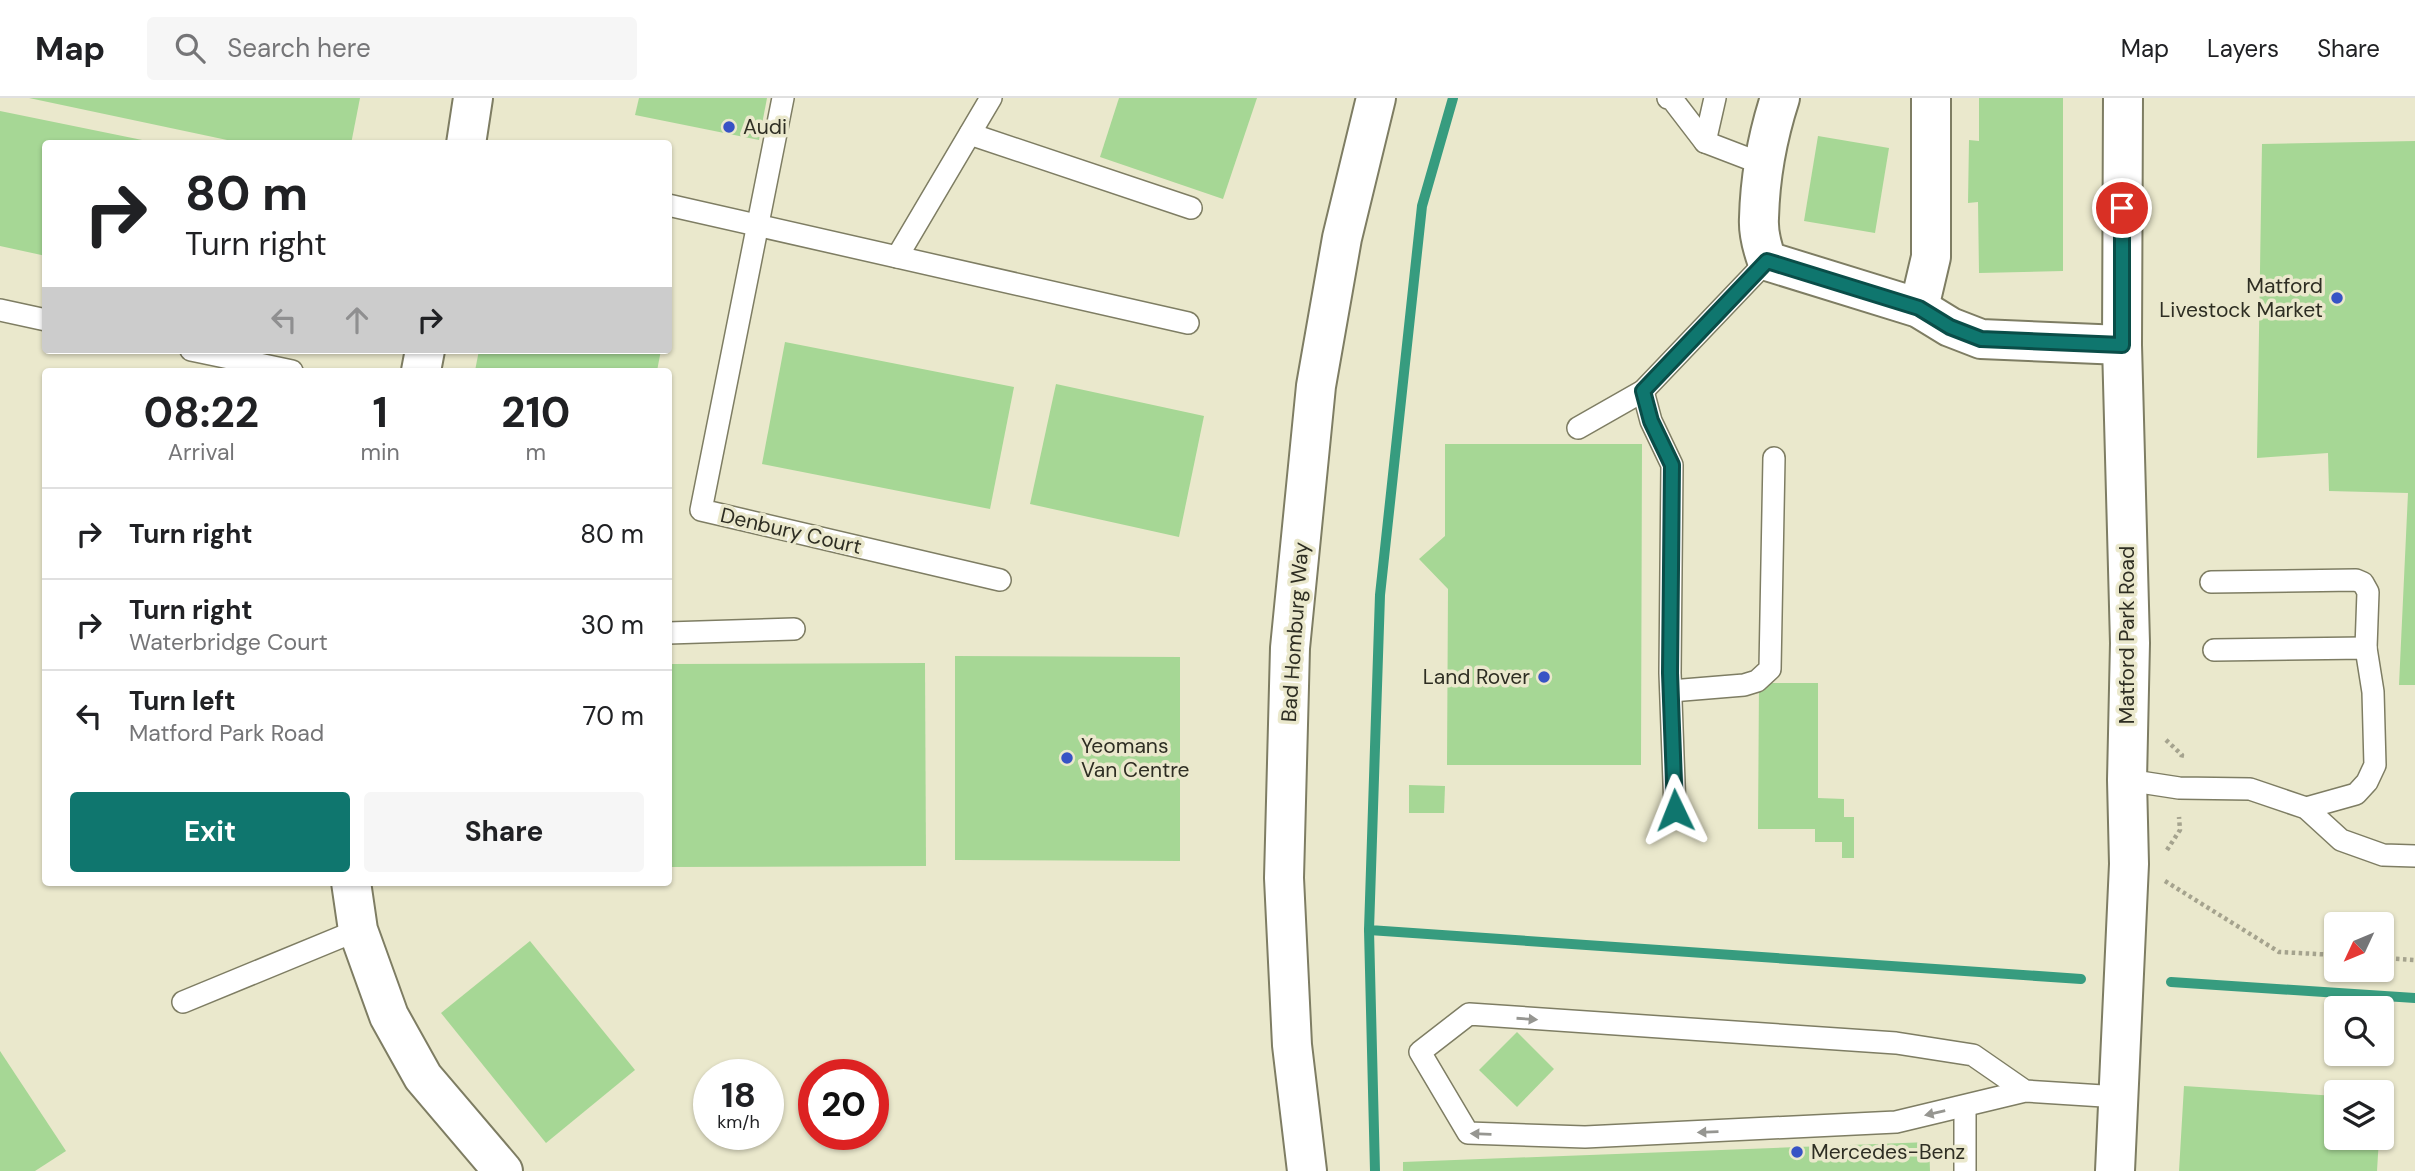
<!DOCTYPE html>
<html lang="en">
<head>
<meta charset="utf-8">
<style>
	body { margin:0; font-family:"DM Sans",sans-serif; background:#f6f6f6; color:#202124; height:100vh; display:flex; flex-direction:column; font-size:26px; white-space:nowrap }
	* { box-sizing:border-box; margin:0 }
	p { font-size:23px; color:#757577 }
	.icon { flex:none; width:38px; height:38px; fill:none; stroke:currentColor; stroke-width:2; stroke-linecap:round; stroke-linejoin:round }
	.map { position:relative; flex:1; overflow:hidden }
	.drawer { position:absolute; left:42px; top:270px; width:630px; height:518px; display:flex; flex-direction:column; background:#fff; border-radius:7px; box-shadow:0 2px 5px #0004 }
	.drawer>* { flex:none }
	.guide { position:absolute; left:42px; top:42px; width:630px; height:214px; border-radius:7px; box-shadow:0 2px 5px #0004; background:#fff; color:#202124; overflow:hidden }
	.needle { width:46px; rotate:226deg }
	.controls { position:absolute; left:2324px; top:814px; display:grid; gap:14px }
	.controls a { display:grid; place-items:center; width:70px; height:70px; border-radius:7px; background:#fff; box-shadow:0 2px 5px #0004; font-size:35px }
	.speed { position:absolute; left:693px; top:961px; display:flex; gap:14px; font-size:35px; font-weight:700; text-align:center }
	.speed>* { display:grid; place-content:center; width:91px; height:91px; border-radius:50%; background:#fff; box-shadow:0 2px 5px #0004; line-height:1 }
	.speed small { font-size:18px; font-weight:400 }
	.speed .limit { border:10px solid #d22; background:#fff; color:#111 }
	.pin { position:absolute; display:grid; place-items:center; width:60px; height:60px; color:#fff; margin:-30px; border:4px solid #fff; border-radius:50%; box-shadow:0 2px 7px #0007 }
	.me { position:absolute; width:77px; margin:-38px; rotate:358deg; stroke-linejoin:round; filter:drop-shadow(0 0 5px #0008) }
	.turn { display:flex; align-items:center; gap:24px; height:147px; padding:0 28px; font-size:32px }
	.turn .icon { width:91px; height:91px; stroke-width:2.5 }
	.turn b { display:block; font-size:49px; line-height:60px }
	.lanes { display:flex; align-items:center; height:66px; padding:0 28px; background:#0003; justify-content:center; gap:35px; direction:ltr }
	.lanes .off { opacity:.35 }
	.eta { display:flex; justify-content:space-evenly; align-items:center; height:119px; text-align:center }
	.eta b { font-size:42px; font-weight:700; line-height:49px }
	.button { display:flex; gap:14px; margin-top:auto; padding:14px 28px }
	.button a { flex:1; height:80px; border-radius:7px; background:#0f766e; color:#fff; font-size:28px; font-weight:700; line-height:80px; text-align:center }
	.button a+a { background:#f6f6f6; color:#202124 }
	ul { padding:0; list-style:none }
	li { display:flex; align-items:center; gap:21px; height:91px; padding:0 28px; border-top:2px solid #e0e0e0 }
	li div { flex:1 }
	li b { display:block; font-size:26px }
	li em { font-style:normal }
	header { display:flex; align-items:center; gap:42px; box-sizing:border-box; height:98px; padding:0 35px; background:#fff; border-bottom:2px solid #e0e0e0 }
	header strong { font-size:33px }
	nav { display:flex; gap:38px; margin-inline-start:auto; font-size:24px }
	.search { width:490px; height:63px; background:#f6f6f6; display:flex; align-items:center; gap:18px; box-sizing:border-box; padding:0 24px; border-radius:7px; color:#757577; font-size:26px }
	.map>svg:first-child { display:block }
</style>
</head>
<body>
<header>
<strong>Map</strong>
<div class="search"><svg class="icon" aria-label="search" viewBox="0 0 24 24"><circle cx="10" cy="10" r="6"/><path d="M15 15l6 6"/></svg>Search here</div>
<nav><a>Map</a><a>Layers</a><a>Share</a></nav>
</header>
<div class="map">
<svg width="2415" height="1073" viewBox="0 0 2415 1073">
	<rect width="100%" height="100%" fill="#eae8cc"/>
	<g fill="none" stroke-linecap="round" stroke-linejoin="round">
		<!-- stream -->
		<g stroke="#379c7f" stroke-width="10">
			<path d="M1453,0L1422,108L1380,497L1369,832L2081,881"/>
			<path d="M1369,832L1375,1073"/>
			<path d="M2171,884L2415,900"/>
		</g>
	</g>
	<!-- building -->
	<g fill="#a6d795">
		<path d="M29,0H360L351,46H246Z"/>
		<path d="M639,0H767L759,42L635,17Z"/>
		<path d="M1119,0H1257L1223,101L1100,59Z"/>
		<path d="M1979,0H2063V173L1979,175L1978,104L1968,105L1969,42L1979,43Z"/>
		<path d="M0,13L152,44L151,46H46V158L0,148Z"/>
		<path d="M1818,38L1889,50L1875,135L1804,123Z"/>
		<path d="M2415,43V587H2399L2408,395L2329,393L2328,355L2257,360L2262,46Z"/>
		<path d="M785,244L1014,289L990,411L762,366Z"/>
		<path d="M479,252H661L657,273H475Z"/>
		<path d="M1056,286L1204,318L1179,439L1030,406Z"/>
		<path d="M1445,346H1642L1641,667H1447L1448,491L1419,461L1445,438Z"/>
		<path d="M955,558L1180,559V763L955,762Z"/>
		<path d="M925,565L926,768L668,769V566Z"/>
		<path d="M1759,585H1818V700L1844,701V719H1854V760H1842V744H1815V731H1758Z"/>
		<path d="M1409,687L1445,688L1444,715H1409Z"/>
		<path d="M530,843L635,972L546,1045L441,915Z"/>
		<path d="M1517,934L1554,971L1517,1009L1479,972Z"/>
		<path d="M0,953L66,1053L35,1073H0Z"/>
		<path d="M2184,988L2336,998V1040H2379L2377,1073H2179Z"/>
		<path d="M1929,1044L1930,1073H1403V1064Z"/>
	</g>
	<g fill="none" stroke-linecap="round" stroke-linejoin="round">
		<!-- lane casing -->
		<g stroke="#7e7d63" stroke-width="24">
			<g id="lane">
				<path d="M783,0L701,412L1000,482"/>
				<path d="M1668,0L1672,1L1705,44L1765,67"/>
				<path d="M970,36L1191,110"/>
				<path d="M1705,44L1715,0"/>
				<path d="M668,107L1188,225"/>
				<path d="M897,159L991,0"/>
				<path d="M0,212L46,222"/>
				<path d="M191,252L292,273"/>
				<path d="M1643,293L1651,323L1672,367L1670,575L1675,712"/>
				<path d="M1578,330L1643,293L1767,163"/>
				<path d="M2211,484L2356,482L2363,485L2368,494L2366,550"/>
				<path d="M668,535L794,531"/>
				<path d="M2214,552L2366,550L2373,594L2375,667L2367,684L2356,696L2306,710"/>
				<path d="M1671,593L1744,587L1757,583L1770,571L1774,360"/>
				<path d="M2127,682L2179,690L2250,691L2306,710L2341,742L2383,757L2415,758"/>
				<path d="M183,904L358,832"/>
				<path d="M2025,993L1973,957L1896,945L1469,916L1420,954L1468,1035L1585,1039L1896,1024L2025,993L2119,999"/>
				<path d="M1965,1008V1073"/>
			</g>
		</g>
		<!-- street casing -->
		<g stroke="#7e7d63" stroke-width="42">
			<g id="street">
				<path d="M1780,0C1768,37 1760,81 1759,120C1758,135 1762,149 1767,163L1919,210L1950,229L1981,241L2122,247"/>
				<path d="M466,46L473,0"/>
				<path d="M1919,210L1931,159V0"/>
				<path d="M421,273L425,252"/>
				<path d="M351,784L358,832L389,918L423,979L503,1073"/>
				<path d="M2115,1073L2129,766L2127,682L2130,545L2122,247L2123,0"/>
			</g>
		</g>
		<!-- secondary casing -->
		<g stroke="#7e7d63" stroke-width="42">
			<path id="secondary" d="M1307,1073L1292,947L1284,780L1290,550L1316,288L1342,140L1376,0"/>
		</g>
		<!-- path -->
		<g stroke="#a5a38e" stroke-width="4.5" stroke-dasharray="3.5 3.5" stroke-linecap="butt">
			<path d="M2166,642L2182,657L2181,661"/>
			<path d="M2167,752L2180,732L2179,719"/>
			<path d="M2165,783L2279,854L2336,857"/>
			<path d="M2382,860L2415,862"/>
		</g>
		<!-- lane -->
		<use href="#lane" stroke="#fff" stroke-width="21"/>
		<!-- street -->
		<use href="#street" stroke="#fff" stroke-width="38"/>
		<!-- secondary -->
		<use href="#secondary" stroke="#fff" stroke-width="38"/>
	</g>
	<!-- one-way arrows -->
	<defs><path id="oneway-solid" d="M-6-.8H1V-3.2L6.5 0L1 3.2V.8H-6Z" transform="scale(1.75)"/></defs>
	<g fill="#969691">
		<use href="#oneway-solid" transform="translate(1527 921) rotate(4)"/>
		<use href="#oneway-solid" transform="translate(1935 1015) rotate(167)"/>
		<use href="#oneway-solid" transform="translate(1708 1034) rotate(178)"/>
		<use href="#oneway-solid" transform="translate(1481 1036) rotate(-178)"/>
	</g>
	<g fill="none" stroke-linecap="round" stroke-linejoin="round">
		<!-- route casing -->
		<g stroke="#0a4d48" stroke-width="18">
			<path id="route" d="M1675,712L1670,575L1672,367L1651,323L1643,293L1767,163L1919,210L1950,229L1981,241L2122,247V110"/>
		</g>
		<!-- route -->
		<use href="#route" stroke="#0f766e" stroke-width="12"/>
	</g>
	<!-- markers -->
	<g fill="#3753c5" stroke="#eae8cc" stroke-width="2.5">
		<circle cx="729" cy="29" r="7"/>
		<circle cx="2337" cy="200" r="7"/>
		<circle cx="1544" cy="579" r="7"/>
		<circle cx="1067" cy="660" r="7"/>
		<circle cx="1797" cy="1054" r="7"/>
	</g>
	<g text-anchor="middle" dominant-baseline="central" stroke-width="7" stroke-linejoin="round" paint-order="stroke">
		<!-- poi labels -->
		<g font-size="21" fill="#2e2e23" stroke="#eae8cc" text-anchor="start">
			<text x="743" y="29">Audi</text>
			<text x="2323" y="188" text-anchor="end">Matford<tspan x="2323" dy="24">Livestock Market</tspan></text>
			<text x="1530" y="579" text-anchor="end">Land Rover</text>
			<text x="1081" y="648">Yeomans<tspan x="1081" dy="24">Van Centre</tspan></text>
			<text x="1811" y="1054">Mercedes-Benz</text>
		</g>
		<!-- street labels -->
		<g font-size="21" fill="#2e2e23" stroke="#eae8cc">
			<text transform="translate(791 433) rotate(13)">Denbury Court</text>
			<text transform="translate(1295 534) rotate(-86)">Bad Homburg Way</text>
			<text transform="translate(2127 537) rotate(-90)">Matford Park Road</text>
		</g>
	</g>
</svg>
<div class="controls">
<a><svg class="needle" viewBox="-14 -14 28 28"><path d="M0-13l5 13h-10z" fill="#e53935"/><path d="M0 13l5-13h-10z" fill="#757577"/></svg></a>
<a><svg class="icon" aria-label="search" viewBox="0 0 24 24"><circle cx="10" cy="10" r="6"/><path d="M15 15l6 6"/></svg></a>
<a><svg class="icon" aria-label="layers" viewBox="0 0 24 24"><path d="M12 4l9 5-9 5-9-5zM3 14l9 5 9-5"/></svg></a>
</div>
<div class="speed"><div>18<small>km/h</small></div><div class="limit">20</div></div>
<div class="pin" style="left:2122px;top:110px;background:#d93025"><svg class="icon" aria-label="arrive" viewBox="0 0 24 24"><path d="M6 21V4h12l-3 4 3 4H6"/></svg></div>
<svg class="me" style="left:1675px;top:712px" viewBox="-20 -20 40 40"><path d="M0-17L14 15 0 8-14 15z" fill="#0f766e" stroke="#fff" stroke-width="4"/></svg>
<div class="guide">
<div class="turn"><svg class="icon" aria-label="right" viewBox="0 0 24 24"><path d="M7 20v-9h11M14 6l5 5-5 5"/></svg><div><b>80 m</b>Turn right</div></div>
<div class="lanes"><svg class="icon off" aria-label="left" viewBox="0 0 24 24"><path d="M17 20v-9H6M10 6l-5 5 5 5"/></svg><svg class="icon off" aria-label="ahead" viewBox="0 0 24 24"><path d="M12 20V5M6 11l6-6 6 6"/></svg><svg class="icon" aria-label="right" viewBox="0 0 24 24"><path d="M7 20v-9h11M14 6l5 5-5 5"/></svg></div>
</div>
<section class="drawer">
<div class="eta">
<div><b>08:22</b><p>Arrival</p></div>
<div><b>1</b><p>min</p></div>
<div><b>210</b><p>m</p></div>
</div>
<ul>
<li><svg class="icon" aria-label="right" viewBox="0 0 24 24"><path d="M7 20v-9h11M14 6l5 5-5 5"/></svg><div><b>Turn right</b></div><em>80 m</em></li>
<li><svg class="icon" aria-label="right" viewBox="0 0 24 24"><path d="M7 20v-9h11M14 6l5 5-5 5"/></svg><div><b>Turn right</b><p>Waterbridge Court</p></div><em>30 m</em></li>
<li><svg class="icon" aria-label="left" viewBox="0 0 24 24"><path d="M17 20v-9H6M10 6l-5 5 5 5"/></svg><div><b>Turn left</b><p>Matford Park Road</p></div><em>70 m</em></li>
</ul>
<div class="button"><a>Exit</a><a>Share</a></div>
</section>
</div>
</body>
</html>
